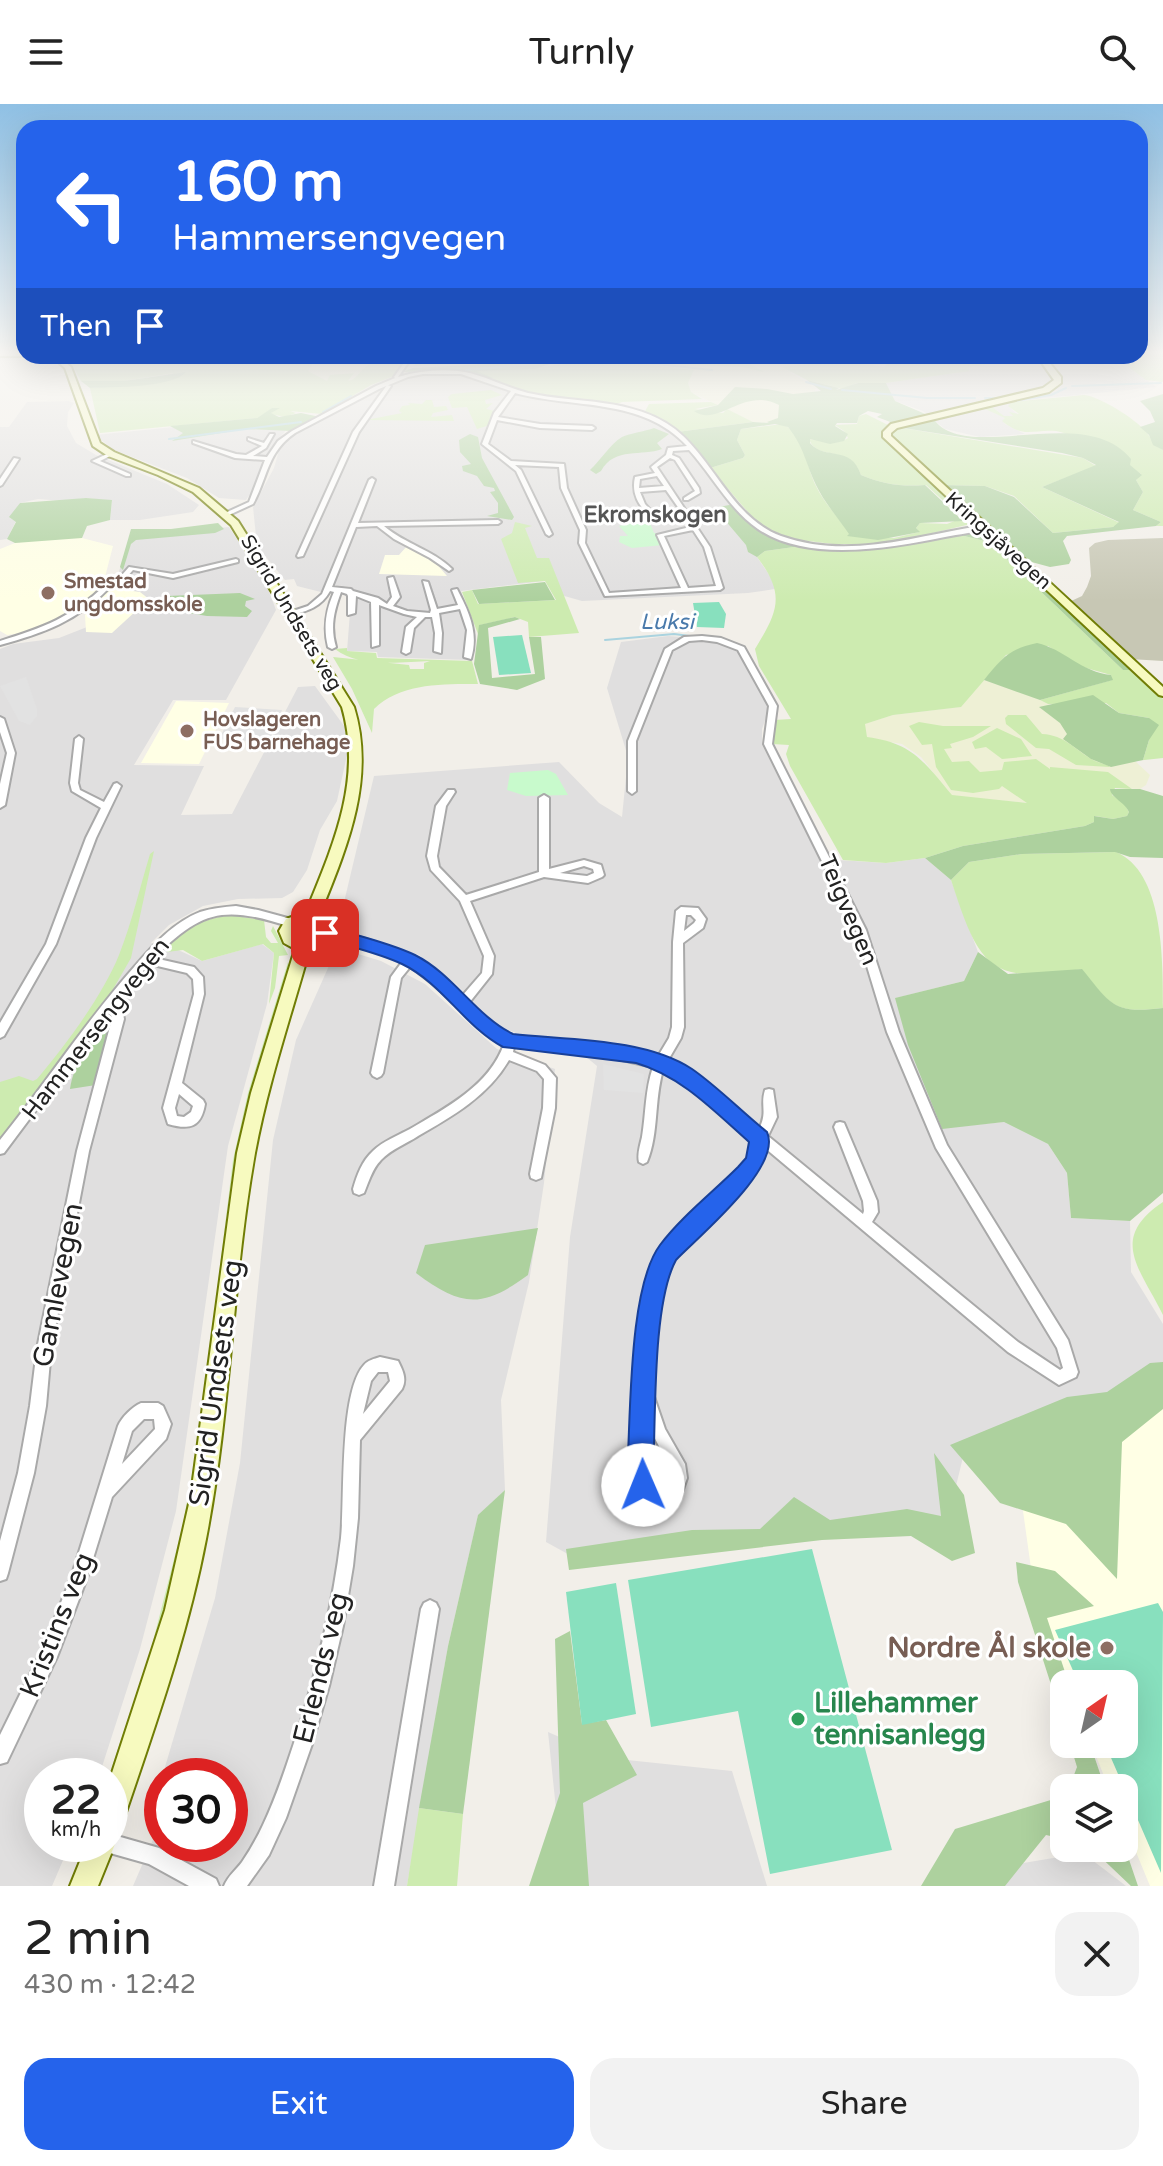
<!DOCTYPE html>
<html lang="en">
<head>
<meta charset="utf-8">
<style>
	body { margin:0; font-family:"Varela Round",sans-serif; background:#f2f2f2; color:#222; height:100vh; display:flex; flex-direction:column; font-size:30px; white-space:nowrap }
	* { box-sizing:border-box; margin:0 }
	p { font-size:26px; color:#767676 }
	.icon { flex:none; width:44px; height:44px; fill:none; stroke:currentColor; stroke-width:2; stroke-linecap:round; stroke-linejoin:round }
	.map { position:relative; height:1782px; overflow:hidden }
	.drawer { display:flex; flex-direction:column; background:#fff; flex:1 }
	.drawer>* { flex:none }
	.guide { position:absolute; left:16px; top:16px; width:1132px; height:244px; border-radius:24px; box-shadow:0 8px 32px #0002; background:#2563eb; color:#fff; overflow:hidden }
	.needle { width:52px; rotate:34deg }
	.fabs { position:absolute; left:1050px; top:1566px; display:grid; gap:16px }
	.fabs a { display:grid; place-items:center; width:88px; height:88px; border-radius:16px; background:#fff; box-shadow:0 8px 32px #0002; font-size:40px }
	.speed { position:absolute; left:24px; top:1654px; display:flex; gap:16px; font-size:40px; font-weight:700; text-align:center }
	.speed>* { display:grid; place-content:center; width:104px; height:104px; border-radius:50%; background:#fff; box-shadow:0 8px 32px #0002; line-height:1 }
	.speed small { font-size:20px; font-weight:400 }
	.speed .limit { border:12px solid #d22; background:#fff; color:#111 }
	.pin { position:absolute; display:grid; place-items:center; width:68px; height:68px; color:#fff; margin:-34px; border-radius:16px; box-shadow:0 4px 12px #0006 }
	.me { position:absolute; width:88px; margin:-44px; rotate:359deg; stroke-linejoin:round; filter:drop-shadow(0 0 6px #0008) }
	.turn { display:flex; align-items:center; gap:28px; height:168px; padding:0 24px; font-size:36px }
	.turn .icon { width:104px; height:104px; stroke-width:2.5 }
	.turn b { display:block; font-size:56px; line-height:68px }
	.then { display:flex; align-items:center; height:76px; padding:0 24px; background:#0003; gap:16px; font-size:30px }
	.round { display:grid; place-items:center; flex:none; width:84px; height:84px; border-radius:24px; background:#f2f2f2 }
	.overview { display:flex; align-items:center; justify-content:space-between; height:136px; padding:0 24px }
	h1 { font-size:48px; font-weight:600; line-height:60px }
	.action { display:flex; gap:16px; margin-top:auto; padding:16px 24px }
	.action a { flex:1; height:92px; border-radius:24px; background:#2563eb; color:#fff; font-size:32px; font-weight:600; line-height:92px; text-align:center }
	.action a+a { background:#f2f2f2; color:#222 }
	header { display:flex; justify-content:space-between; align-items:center; height:104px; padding:0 24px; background:#fff; font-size:36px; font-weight:600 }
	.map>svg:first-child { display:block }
</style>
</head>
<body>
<header><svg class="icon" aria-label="menu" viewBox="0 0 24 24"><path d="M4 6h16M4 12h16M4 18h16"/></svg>Turnly<svg class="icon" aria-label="search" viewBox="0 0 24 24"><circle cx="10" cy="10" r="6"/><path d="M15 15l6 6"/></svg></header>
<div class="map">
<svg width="1163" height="1782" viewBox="0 0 1163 1782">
	<rect width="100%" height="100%" fill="#f2efe9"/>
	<!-- residential -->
	<g fill="#e0dfdf">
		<path d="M976,252H1115L1156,283L1026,296L1009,302L1020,313L1004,316L1005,320L1025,330L980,333L945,325L923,307L895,297L886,279L962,268L969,263L986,261Z"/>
		<path d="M429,269L463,271L522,291L593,299L645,312L668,325L750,419L776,435L757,453L774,478L775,485L748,489L582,497L561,491L552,476L461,487L476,532L469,556L378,553L377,548L347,547L352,483L335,481L321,488L297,482L294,475L285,476L257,442L253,403L274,364L280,343L291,330L380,281L408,272Z"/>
		<path d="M69,297L74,299L68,308L67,322L76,339L96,351L167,380L199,401L193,408L140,416H110L112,397L86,394L63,397L38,395L20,399L10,414L16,417L7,435L0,436V323H9L27,298Z"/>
		<path d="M214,319L287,325L266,351L253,386L246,396L219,394L187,374L114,346L95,331Z"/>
		<path d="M229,423L267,482L276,506L226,596H173L134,661L204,662L181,711L232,710L298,583L315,582L347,626V651L337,697L320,726L307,766L293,788L282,794L238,795L203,802L169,821L151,839L176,845L202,857L262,840L274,849L267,900L228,1042L176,1407L140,1545L99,1672H42V1740H70L52,1782H0V545L13,540L59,534L87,523L86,511L116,477L125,448L137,432Z"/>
		<path d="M668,532L706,535L733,543L743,554L769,605L762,625V641L821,755L886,759L925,754L951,776L978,848L964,877L896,894L942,1024L1004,1018L1048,1040L1067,1069L1071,1114L1130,1117L1131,1168L1163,1220V1272L965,1345L946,1423L575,1454L546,1438L570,1133L597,962L568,938L523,932L494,920L456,880L419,851L352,829L354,823L345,794L374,672L559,658L599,699L622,713L628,653L607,584L621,538Z"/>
		<path d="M342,845L381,857L425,880L497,945L555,965L544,1079L529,1178L501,1296L505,1386L478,1412L448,1542L407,1782H133L158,1724L162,1700V1740H230V1672H165V1663L215,1494L240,1359L273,1036L296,936L332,855Z"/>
		<path d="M548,1628L608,1654L732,1667L767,1782H564Z"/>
		<path d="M1083,1749L1126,1782H973L988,1765Z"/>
	</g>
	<!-- education -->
	<g fill="#ffffe5">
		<path d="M50,434H82L113,442L104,477L87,500L67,514L36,527L7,531L0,527V445L15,439Z"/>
		<path d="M407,442L430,452L447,472L379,470L385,451H399Z"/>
		<path d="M119,485L140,488L149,495L112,529L86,528L85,511L106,487Z"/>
		<path d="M176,597L229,599L199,660L141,659Z"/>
		<path d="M1163,1300V1782H1150L1124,1719V1684H1109L1091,1640H1124V1580H1067L1037,1507L1016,1357Z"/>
	</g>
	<!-- construction -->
	<path fill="#c7c7b4" d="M1163,434V557L1130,555L1069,498L1082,492L1087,483L1091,472L1089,444L1095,439L1108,436Z"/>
	<!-- farmland -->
	<g fill="#eef0d5">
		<path d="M318,252H406L401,256L383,255L366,262L352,277H327L308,267Z"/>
		<path d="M617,252H839L846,256L783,264L816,284L812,296L783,320L753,318L691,288L688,279L694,266L644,262L620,256Z"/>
		<path d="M984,576L1034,593L1062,607L1135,657L1150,671L1146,681L1140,685L1115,684L1028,699L952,692L921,653L902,640L867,634L864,620L893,611L960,603Z"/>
	</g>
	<!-- grass -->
	<g fill="#cdebb0">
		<path d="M1140,248H1163V278L1146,276L1115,253L1140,252Z"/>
		<path d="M52,252H318L308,267L327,277L330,271L354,269L348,277C356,275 357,271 363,265C374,255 392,254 406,257L394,272L371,281L322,310L290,307L296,309L285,313L271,310L273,304L257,314L100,329L90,284L134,281L174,269L124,277H81L74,264Z"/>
		<path d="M420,252H615L414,262Z"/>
		<path d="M658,252H736L764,268L742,263L674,260Z"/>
		<path d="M839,252H935L890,257L875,252L857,259L884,263L888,259L976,252L986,261L969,263V267L886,279H857L843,285L807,276L782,263L846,256Z"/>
		<path d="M597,255L694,266L688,279L691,288L702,295L622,298L617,300C572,293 513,298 477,267L543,263Z"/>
		<path d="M491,286L502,291L485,296L486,300L493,299L486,305L495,307L490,321L477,325L467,303L452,304L448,293L452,290Z"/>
		<path d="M1084,291C1099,292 1136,315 1146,328C1153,336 1152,340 1163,346V422H1156L1161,418L1133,406L1143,388L1136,376L1141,370C1127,360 1072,329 1056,327C1032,325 1024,335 1002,317L1005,314L983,304L992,303L1004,312H1013L1009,308L1019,310L1008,302L1012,298Z"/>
		<path d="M426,296H432L434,303L446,302L448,306L433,309L431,313L452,311L454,317L366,316L402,309L399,307L402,302L410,301L408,299L422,300Z"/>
		<path d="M711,298L718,301L695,305L723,309L727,305L753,318L677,328L644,309L649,300Z"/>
		<path d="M866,310L888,321L883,328L887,336L975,419L886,440H833L792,435L759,421L710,364L743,354L745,351L737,336L741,325L783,320C805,332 806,362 816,382C824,399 839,414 850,430L894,434L919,428L916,424L920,419L947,420L962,414L926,381C902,383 882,380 861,371C851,340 817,358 809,335C824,336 835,342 848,334L844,327L835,321L857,320L859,312Z"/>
		<path d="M897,323L1083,354L1096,362L1042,383L1120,419L1113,423L1053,429L1014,392L985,382L941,381L892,336L891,328Z"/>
		<path d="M515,418L532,422L525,424L537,454H549L579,529L529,533L528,518L515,513L480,521L478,530L462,488L472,486L478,500L556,496L545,477L518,479L501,435L512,429Z"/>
		<path d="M952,429L989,438L1123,566H1133L1163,595V654L1135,657L1143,656L1149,636V614L1119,609L1106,599L1048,600L1040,596L1112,576L1111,571L1079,562L1048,542L1006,551L961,603L893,611L865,620L867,633C913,639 924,658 952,691L1027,699L1002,682L999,685L973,689L951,686L936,663L932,640L922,641L909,622L919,618L943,622H991L973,633L950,640L952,644L944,645L952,658L969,657L980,668L1002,666L1004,658L1036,655L1050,665V663L1108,668L1132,685L1115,684L1112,691L1124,699L1129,708L1127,712L1113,715L1095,712L1094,718L1085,722L963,742L925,754L886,759L843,756L790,662L786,650L789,641L772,640L774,616L791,615L759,562L755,545C778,507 786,491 757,453L765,447L794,443L797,440L892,443Z"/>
		<path d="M347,544V547L376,549L377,554L472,557L478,580C443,580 400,579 374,605L372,629L352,585L333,553L409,561L410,565H424V559L430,557C402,558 358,564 335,545Z"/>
		<path d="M1008,611H1026L1042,630C1065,631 1075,646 1093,656C1099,659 1106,660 1111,663L1076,661L1049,645L1036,644L1006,620L1005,614Z"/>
		<path d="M997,624L1021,635L1032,652L1002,655L986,643L975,645L972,638Z"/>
		<path d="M154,747L131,854L112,887L115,889L0,1034V978L19,972L33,977L37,975C65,942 103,891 119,851C132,818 140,783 150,750Z"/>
		<path d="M1116,748C1163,768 1163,852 1163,904C1113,910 1112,902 1081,865C987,883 978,858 951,776L969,758L1022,750Z"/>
		<path d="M228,811L264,816L266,833L271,839H278L271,827L273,822L288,851L279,852L275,884L269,900L274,849L263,840L202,857L183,846L167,848C176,824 205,816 228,811Z"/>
		<path d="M288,858C291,884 265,938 256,967C248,996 241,1026 235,1056C217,1155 217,1258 199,1358C180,1468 146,1574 110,1680L109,1672L151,1545L183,1420L201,1319L233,1056L248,989Z"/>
		<path d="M1163,1098V1211C1140,1164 1108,1135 1163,1098Z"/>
		<path d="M419,1704L463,1710L457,1782H407Z"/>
	</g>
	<!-- forest -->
	<g fill="#add19e">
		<path d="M618,253L620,256L597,255L550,260L535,265L477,267L493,274L488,275L437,267L402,268L413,264Z"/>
		<path d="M186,268C173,284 112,283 90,284L81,277H124Z"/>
		<path d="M807,276L839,284L836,286L858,279H886L895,297L930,312L893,319L877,313L882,310L868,307L859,312L857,319H837L835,322L848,330L844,337L830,340L810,335V339C825,357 851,340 861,371C882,380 902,383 925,381L963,417L920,419L916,424L920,428L878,436L847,432L849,430C838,414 824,398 816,381C806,360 804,343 788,323L775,320L741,325L737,336L745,351L743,354L710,364L677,328L753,318L769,319L767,318L778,314L779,301C744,282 718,324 694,307L718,301L735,283L767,285L793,290L821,287Z"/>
		<path d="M1163,290V346L1153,341L1149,331L1140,323L1155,318L1150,307L1140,297Z"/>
		<path d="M272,304H280L271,309L279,313L301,309L320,313L291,327L246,325L172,337L183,329L170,322L257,314Z"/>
		<path d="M933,314C964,362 1085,297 1131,355L1130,361L1142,371L1136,376L1143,388L1133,406L1161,418L1156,422L1067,432L1063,437L1071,456L1069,460L1050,463L1024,456L941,381L985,382L1014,393L1053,429L1113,423L1119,418L1042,383L1096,361L1083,354L1062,349L897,323Z"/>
		<path d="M654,324L669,330L657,339L662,345C642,353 615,342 601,367L596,370L590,366C601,356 610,340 622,333C627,330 646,327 654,324Z"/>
		<path d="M470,330L478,333L482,354L514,413L512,416L487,412L498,409V399L490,388L495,387L494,384L484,382L477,372L463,367L462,362L471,360L460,348L459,336Z"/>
		<path d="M86,394L112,396L110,416L87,422L82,434L15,439L7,435L16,418L9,413L20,399Z"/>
		<path d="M734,400L759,427L797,440L794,443L765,447L757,453L748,448L746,441L718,408L719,403Z"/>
		<path d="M218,419L224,425L215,429L136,436L131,440L123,466L120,463L131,425H171Z"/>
		<path d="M975,428L984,429L996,438L1133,566H1123L989,438L952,429Z"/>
		<path d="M545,478L555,496L479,500L472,486Z"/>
		<path d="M240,489L255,495L246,497L245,502L252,507L247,513L207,512L154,503L159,494L167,492Z"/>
		<path d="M515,513L520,515L488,524L492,574L535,570L529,533H541L545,575L517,586L480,580L474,560L479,521Z"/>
		<path d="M1037,539C1064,545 1081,568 1111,571L1113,576L1040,596L984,576C1002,554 1009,545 1037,539Z"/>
		<path d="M1093,591L1119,609L1149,614L1159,621L1149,636L1143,656L1111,663L1091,655L1063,635L1067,630L1060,619L1039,603Z"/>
		<path d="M1110,685H1140L1163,692V754L1130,753L1115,748L1022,750L969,758L951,776L925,754L963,742L1085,722L1094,718V712L1113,715L1127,712L1129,708C1125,698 1111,694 1110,685Z"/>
		<path d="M978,848L1008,870L1082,865C1112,902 1114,910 1163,904V1089L1130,1117L1071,1114L1067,1069L1048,1040L1004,1018L942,1025L908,941L895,894L964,877Z"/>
		<path d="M112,921L96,981L70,985C73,961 91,933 112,921Z"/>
		<path d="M538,1124L528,1171C482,1205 461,1203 416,1169L425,1141Z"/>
		<path d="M1163,1258V1305L1122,1338L1117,1475L1066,1420L1000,1399L950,1341L1067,1293L1107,1288L1150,1259Z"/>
		<path d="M934,1349L964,1391L975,1449L952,1457L911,1432L822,1436L569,1466L566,1445L692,1426L760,1425L794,1393L830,1416L907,1405L941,1412Z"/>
		<path d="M505,1386L463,1710L419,1704L448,1542L478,1411Z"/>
		<path d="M1016,1458L1055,1467L1094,1502L1047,1514L1069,1580H1064V1621L1018,1478Z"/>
		<path d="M570,1527L582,1620L606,1616L637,1671L583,1699L589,1782H529L560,1689L555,1535Z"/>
		<path d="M1070,1640H1090L1105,1684H1069L1077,1663Z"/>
		<path d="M1064,1692V1735L1046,1731L1005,1782H921L955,1725Z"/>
		<path d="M1124,1741L1138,1782H1131L1091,1744H1124Z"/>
	</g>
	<!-- park -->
	<g fill="#c8facc">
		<path d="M633,418L650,419L654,429H660L658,432L663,441L632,444L619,438L620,432H628L619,422Z"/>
		<path d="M548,666L556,670L568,691L526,692L507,686L510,669Z"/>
	</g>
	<!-- pitch -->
	<g fill="#88e0be">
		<path d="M719,498L726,510L724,524L697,523L693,499Z"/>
		<path d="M522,531L531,569L499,571L493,533Z"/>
		<path d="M812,1445L892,1746L770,1770L738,1607L651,1623L628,1476Z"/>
		<path d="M616,1479L636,1610L582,1621L566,1488Z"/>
		<path d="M1158,1499L1163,1508L1161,1769L1105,1640H1124V1580H1079L1055,1526Z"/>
	</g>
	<!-- parking -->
	<g fill="#e2e2e2">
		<path d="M26,573L37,605V612L30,621L19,617L0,582Z"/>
		<path d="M235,603L282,606L269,638L219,635Z"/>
		<path d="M603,960L644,970L643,989L604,986Z"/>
	</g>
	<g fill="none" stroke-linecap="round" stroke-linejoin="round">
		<!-- stream -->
		<g stroke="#aad3df" stroke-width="2">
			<path d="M466,266L600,254L712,266"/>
			<path d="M425,271L443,270"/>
			<path d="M806,278L831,285"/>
			<path d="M1072,282L1161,279"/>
			<path d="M842,286L927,294H975"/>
			<path d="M985,294H1000"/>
			<path d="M1015,297L1051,291L1066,284"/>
			<path d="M323,308L351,292"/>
			<path d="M169,335L301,318"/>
			<path d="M605,536L674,530L729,537"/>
		</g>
		<!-- street casing -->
		<g stroke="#a9a9a9" stroke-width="4">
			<g id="street">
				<path d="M409,252H413L398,273C418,267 438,265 458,267C483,270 504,283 528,289C577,300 633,293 675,325C714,356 732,414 781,432C845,455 909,434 973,423L984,422L987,424C975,429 959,430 945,433C891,444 807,459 758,425C729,405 712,371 689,346L673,347L672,351L679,354L699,384L700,389L688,396H684V394L695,387L675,356L670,354L657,363L710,443L723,484L720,486L605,492L579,439L580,426L561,384L559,363L515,361L521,366L552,430L549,432L546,430L516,367L482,340L494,309L511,287L461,270H423L408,273L379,285L295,329C267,348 268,373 253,400L229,411H225V409L249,398L265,356L235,354L193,339V337L236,350L246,351L262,342L248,336V334L264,339L270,330H274L266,344L253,352L267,353L278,337L292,327L376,282L395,274L394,273ZM515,289C574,305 642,293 687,342L668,344L666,351L651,363L655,369L635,373C631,390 639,402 651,414L684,413L690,423L657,431L681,484L609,489L585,439L586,426L567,384L564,360L511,357L488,340L497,316L540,324L592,326L595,324L592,322L540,320L498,313ZM657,372L664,382L639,384L640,375ZM666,386L682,409L655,411L645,400L640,388ZM693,426L704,443L716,482L688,484L664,432Z"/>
				<path d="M387,281L391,282L359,328L303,452L298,453L297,452L353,328Z"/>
				<path d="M109,349L114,350L100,357L130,370V372H126L92,357Z"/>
				<path d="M14,354L19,355L2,381L0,382V375Z"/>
				<path d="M372,374L375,376L358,419L498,416L501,418L498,420L384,422C405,440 433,446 452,465L449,467L430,454L394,435L377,422L356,423L332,483L351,485L353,487L378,494L387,500L392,493L388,474L393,473L400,493L393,502L407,507L430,509L431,506L423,477L428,478L437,505L458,501L452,486L457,485C469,508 479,529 471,555L464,553L467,526L460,505L439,509L442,529L441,549L434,547L435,529L432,513H425L414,524L410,548L406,550L402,548L406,523L417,513L404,510L379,501V541L372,543L371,498L356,492L355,509L348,511V492L347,490L341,488C334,507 330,523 336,543L332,545L328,543C323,523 326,506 334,488L330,487C321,503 308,507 291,511L287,509L308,502L322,490L369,376Z"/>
				<path d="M236,455L238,456V458L173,474L133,466L118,483L109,484C77,517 44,529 0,541V537C42,524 73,513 105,481L114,480L129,463L173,470Z"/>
				<path d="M702,532L721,534L744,543L777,602L772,640L866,826L899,928L947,1041L1068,1236L1078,1268L1076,1273L1059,1281L1008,1248L765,1044L760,1061L673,1153L664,1169L655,1230L652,1287L665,1325L685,1360L687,1374L682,1388L676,1396L670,1398H658L648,1395L641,1390L632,1370L641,1230L650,1168L663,1143L750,1054L754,1035L681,974L663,966C654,996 659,1029 647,1058L643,1060L639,1058C637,1050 640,1042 642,1033C646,1009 645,986 653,963L600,951L514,943L513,948L545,961L556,974L555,1004L541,1074L536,1076L531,1074L530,1070L543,1004L544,975L537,967L509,956C488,992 453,1012 418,1032C406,1040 391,1045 381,1056C372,1065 369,1077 364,1089L359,1091L354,1089L353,1085C357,1071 362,1057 373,1047C383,1037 397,1032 410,1025C446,1004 490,981 504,940C469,919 445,885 410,863L401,874L383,969L381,972L377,974L373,972L371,969L391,873L402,858L369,844L325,833L320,829L325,825C381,836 420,852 462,892L482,869L484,852L460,797L431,766L427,752L436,702L448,686H454L455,688L446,702L437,752L439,763L466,791L539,768V694L544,691L549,694V765L584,756L601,761L604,771L602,773L588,779L544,773L470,797L494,852L492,870L469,899C481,910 496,929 513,934C527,937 543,936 557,937C591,940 624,944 657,954L669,934L672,923L673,838L676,807L681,803L698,804L706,815L703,824L683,839L684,923L681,934L667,958L689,968L759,1025C768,1007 760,1002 765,986L769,985L773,986L777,1013L768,1032L863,1110L864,1107L863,1097L834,1023L836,1019L840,1018L844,1019L877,1097L878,1108L872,1118L1018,1238L1060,1266L1063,1264L1057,1244L936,1044L887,928L856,826L764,640L769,602L738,546L717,538L702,536L689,537L672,546L636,637V687L632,690L628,687V637L665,545L684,533ZM584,762L593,765L594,769L587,772L560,769ZM686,811H691L696,816L694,819L684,827ZM650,1325L672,1367L671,1374L666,1382L655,1381L648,1370Z"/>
				<path d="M0,613L4,615L15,649L5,701L0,704V680L7,649L0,628Z"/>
				<path d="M79,632L83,635L78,679L80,686L104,698L114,680L117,679L121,682L96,734L56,840L4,932L0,934V919L46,840L86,734L101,704L72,687L70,679L75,635Z"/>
				<path d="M236,802L258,806L295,816L296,819L291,823C226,802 203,804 154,854L194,863L203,873L204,890L182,979L203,996L205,1000C201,1024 189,1026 168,1020L163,1004L194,890L193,875L187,869L149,860L120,894L124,915L89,1047L51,1245L46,1302L34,1369L8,1469L6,1475L0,1477V1437L18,1369L30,1302L37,1245L77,1047L112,915L111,906L4,1049L0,1050V1036C46,979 86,917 135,862C153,841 174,818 200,808C212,804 224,803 236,802ZM179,990L193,1002L191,1008L184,1013L177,1012L175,1004Z"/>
				<path d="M380,1253L398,1257C403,1267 407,1275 402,1285L360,1336L358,1414L353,1462L343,1522L329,1582L312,1640L286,1714L269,1751L247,1782H224C228,1772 236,1766 242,1758C250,1746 257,1734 263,1721C277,1692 287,1660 297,1630C317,1566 333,1501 341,1434C345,1395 339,1288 364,1261C368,1256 374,1255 380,1253ZM378,1268H388L390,1277L363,1310L371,1277Z"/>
				<path d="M141,1299H158L163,1302L171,1320L166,1335L112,1393L87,1474L57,1553L7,1658L0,1660V1631L41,1548L71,1474L118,1322C122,1313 132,1303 141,1299ZM144,1315H154L155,1325L122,1360L132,1327Z"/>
				<path d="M430,1496L436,1499L439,1505L394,1782H374L421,1505L424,1499Z"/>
				<path d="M110,1730L159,1744L216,1775L219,1782H189L149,1760L103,1747L100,1740H110Z"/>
			</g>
		</g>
		<!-- secondary casing -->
		<g stroke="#707d05" stroke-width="4">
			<g id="secondary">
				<rect x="0" y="248" width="24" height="4"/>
				<path d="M41,252L61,255L71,263L100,339L114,348L199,384L238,417L354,603C376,675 347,743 320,810L326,811L334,825L320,842L310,844C291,912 268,979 255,1049C232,1177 231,1307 206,1435C188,1530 155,1622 124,1714L120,1724L110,1728V1675L165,1506L191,1391L237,1049L251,989L295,845L284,839L279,827L286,815L306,808C333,742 363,675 342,603L231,421L193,388L158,371L108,352L93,342L65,264L57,257ZM305,818L316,820L318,824L311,833L300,834L295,827L297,823Z"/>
				<path d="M1037,252H1044L1061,273V279L1049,288L897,324L891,329V332L1163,583V592L1159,591L883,333V328L891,320L1043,284L1054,276Z"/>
				<path d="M110,1730L115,1740L98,1782H70L87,1740H110Z"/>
			</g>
		</g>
		<!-- street -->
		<use href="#street" fill="#fff" fill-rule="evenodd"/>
		<!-- secondary -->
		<use href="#secondary" fill="#f7fabf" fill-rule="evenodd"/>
	</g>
	<!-- sky -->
	<linearGradient id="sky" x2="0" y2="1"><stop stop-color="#8fc0e4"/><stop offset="0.5" stop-color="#f9f8f5"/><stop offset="1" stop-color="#f9f8f5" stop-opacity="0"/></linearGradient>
	<rect width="1163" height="497" fill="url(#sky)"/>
	<!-- route -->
	<path fill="#2563eb" stroke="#184099" stroke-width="2" d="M325,822C354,831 388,838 415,851C453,870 476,912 513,930C568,936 645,934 692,965C718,983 742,1008 767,1028C783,1063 699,1132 676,1156C652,1200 656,1316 653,1370L656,1381L652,1390L643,1394L633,1390L627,1370C631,1313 628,1184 660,1141C681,1113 713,1088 738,1063L746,1054L749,1038C714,1007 681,972 636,959L503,943C465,923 442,879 402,860C377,848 346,842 319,833L316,829L319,824Z"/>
	<!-- markers -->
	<g fill="#8d6e63" stroke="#fff" stroke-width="3">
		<circle cx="48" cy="489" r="8"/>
		<circle cx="187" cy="627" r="8"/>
		<circle cx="1107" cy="1544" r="8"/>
	</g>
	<circle fill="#2e9e5b" stroke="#fff" stroke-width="3" cx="798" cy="1615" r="8"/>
	<g text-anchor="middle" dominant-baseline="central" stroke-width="6" stroke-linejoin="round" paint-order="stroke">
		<!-- far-street labels -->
		<g font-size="20" fill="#222" stroke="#fff">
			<text transform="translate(998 437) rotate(42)">Kringsjåvegen</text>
			<text transform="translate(291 509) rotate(59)">Sigrid Undsets veg</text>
		</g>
		<!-- far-education labels -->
		<g font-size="20" font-weight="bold" fill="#785e54" stroke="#fff" text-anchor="start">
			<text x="64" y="478">Smestad<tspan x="64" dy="23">ungdomsskole</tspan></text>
			<text x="203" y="616">Hovslageren<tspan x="203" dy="23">FUS barnehage</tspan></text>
		</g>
		<!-- far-neighbourhood labels -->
		<g font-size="22" font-weight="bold" fill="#555" stroke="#fff">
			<text x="655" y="411">Ekromskogen</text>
		</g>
		<!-- far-water labels -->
		<g font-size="22" font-style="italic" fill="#4a7aab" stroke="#fff">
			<text x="667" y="518">Luksi</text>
		</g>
		<!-- street labels -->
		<g font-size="24" fill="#222" stroke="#fff">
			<text transform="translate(848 806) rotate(67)">Teigvegen</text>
			<text transform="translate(96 925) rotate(-52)">Hammersengvegen</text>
		</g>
		<!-- near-street labels -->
		<g font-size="28" fill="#222" stroke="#fff">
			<text transform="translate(58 1181) rotate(-79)">Gamlevegen</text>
			<text transform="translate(216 1279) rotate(-82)">Sigrid Undsets veg</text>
			<text transform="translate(57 1521) rotate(-68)">Kristins veg</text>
			<text transform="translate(321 1564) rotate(-76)">Erlends veg</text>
		</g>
		<!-- near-education labels -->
		<g font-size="28" font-weight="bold" fill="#785e54" stroke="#fff" text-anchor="end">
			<text x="1091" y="1544">Nordre Ål skole</text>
		</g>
		<!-- near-leisure labels -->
		<g font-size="28" font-weight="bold" fill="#27864d" stroke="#fff" text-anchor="start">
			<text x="814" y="1599">Lillehammer<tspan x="814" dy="32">tennisanlegg</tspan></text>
		</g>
	</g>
</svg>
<div class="fabs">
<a><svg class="needle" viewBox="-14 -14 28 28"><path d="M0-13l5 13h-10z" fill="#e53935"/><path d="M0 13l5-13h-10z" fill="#767676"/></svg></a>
<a><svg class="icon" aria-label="layers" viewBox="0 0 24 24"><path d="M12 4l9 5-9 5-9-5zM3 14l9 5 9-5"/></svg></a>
</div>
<div class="speed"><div>22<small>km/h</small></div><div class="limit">30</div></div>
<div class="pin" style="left:325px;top:829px;background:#d93025"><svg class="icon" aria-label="arrive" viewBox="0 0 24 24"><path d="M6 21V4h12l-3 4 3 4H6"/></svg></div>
<svg class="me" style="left:643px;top:1381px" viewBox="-20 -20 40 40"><circle r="19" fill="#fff"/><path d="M0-13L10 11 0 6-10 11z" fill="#2563eb"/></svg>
<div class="guide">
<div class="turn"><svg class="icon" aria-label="left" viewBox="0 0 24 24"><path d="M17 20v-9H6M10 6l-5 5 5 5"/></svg><div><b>160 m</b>Hammersengvegen</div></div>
<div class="then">Then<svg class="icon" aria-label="arrive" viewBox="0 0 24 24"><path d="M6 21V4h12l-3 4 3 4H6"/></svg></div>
</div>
</div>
<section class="drawer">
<div class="overview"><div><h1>2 min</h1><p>430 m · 12:42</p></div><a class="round"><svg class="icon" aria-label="close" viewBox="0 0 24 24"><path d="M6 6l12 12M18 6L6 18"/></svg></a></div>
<div class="action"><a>Exit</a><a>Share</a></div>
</section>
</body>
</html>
